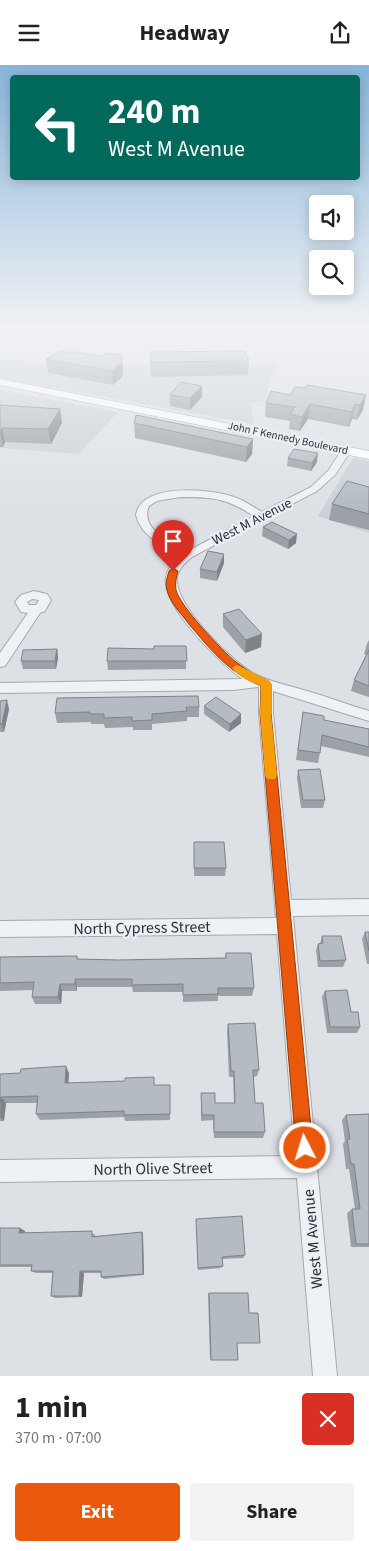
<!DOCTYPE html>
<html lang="en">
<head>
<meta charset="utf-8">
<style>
	body { margin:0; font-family:"Source Sans 3",sans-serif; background:#f2f2f2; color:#222; height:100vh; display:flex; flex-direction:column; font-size:19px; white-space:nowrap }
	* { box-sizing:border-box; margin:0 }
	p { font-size:16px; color:#767676 }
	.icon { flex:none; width:28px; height:28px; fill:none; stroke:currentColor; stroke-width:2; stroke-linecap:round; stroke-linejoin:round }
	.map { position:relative; height:1311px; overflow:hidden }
	.side { display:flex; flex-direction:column; background:#fff; flex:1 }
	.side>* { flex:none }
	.banner { position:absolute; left:10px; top:10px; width:350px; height:105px; border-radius:5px; box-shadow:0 2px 12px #0003; background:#00695c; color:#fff; overflow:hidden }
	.buttons { position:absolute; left:309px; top:130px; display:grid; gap:10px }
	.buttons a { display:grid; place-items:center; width:45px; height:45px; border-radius:5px; background:#fff; box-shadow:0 2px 12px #0003; font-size:25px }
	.pin { position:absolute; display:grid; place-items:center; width:42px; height:42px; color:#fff; margin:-51px -21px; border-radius:50% 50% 50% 0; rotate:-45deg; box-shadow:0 0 5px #0007 }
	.pin .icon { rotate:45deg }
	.me { position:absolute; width:55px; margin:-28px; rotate:355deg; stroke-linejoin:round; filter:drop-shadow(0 0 4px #0008) }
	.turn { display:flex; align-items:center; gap:18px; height:105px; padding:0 15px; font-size:22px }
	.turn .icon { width:65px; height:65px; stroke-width:2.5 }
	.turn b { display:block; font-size:35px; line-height:42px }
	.round { display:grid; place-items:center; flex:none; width:52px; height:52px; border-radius:5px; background:#f2f2f2 }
	.overview { display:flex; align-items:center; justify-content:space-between; height:85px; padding:0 15px }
	h1 { font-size:30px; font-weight:700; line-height:38px }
	.action { display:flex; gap:10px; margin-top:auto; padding:10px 15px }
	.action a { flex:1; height:58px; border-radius:5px; background:#ea580c; color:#fff; font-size:20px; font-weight:700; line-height:58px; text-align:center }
	.action a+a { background:#f2f2f2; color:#222 }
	header { display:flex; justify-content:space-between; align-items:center; height:65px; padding:0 15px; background:#fff; font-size:22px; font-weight:700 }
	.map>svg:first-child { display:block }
</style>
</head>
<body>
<header><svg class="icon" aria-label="menu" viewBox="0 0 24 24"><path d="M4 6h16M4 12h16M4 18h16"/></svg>Headway<svg class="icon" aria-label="share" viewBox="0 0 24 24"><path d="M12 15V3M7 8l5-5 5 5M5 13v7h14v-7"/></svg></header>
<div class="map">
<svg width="369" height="1311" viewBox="0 0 369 1311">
	<rect width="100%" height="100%" fill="#dde1e6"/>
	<!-- built -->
	<g fill="#cbd1d7">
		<path d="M0,295H24L35,300H275L264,336L251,337L254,359L0,313Z"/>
		<path d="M0,325L118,347L79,389L0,383Z"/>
		<path d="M353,393L369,396V468L318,451Z"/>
	</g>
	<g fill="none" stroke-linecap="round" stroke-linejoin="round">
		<!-- minor casing -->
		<g stroke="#a3a9af" stroke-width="2">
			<g id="minor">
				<path d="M346,382L351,385L335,410L317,426L192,492C185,498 177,505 177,514C175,541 235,601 259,611C274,618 291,621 307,626C328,632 348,640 369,646V656L273,626V648L291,835L369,834V850L293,851L337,1311H313L297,1113L0,1117V1095L295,1091L277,869L0,872V856L276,853L259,648V622L233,625L0,628V618L243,614C221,600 161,540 166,512C167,504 175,496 181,490C164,481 141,472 136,450C141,417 211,424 234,432C244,435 253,442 262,447L311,422L328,406L343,383ZM180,432C213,432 226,433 254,451L188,486C172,477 139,465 149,441L157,436Z"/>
				<path d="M34,526L47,529L51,535L45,546L40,548L5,601L0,602V588L28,548L21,547L15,537L21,530ZM32,534L39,535L36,540H29L27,537Z"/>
			</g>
		</g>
		<!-- major casing -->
		<g stroke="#9da7b1" stroke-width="1">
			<path id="major" d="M0,314L369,386V394L0,320Z"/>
		</g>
		<!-- minor -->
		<use href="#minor" fill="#eff2f4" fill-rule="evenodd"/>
		<!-- major -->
		<use href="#major" fill="#fff" fill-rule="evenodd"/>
	</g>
	<!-- wall -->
	<g fill="#9ba1a7">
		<path d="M72,288L103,291L123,304L122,312L113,320L48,308L46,294Z"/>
		<path d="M249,296L248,310L151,312L150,297Z"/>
		<path d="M170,330L202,332L190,345L170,341Z"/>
		<path d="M290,330H366L363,345L357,355L352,354L349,362L308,354L300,366L289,364L290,356L265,352L266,338Z"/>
		<path d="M0,340L60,344L62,358L51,379L5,377L3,382H0Z"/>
		<path d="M134,358L253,374L252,389L246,397L135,373Z"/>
		<path d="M288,393L317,397L311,406L287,401Z"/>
		<path d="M369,422V465L329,455L332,439Z"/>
		<path d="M263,462L296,478L288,484L262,471Z"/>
		<path d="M224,498L217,516L200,513V504Z"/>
		<path d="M223,549L261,582L245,588L223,562Z"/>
		<path d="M369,575V632L351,626L354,615L366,590L364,589L367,579Z"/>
		<path d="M186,581V604L108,605L107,596L154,584Z"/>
		<path d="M57,584L58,593L56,604H23L21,596Z"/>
		<path d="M0,636L9,644L4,667H0Z"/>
		<path d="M204,641L241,658L229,667L204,649Z"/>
		<path d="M199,642V652H187V656L152,659V665H133V662L105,663L104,659H91V657L57,658L55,648Z"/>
		<path d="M303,647L324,655L369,664V692L321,681L318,698L296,695Z"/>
		<path d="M298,705L325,735L323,743H301L297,713Z"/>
		<path d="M194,777L226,803L225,811H194Z"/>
		<path d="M365,867H369V899H367L362,874Z"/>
		<path d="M322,871L346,895L343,902H318L316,885L318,879H320Z"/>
		<path d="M226,888L254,923L252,931H218V936L183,937V927H133L132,922H77V926H62L61,939H35L32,932L33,925L0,926V892L77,891L78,894L118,895L225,893Z"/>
		<path d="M325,926L351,947L360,962L357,968H327L322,932Z"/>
		<path d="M228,959L259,1005L257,1011L253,1012L255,1038L265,1067L263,1073H214L213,1055L201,1056V1028L215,1038H234L233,1012H229L227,966Z"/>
		<path d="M69,1008L68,1018L155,1020H170V1055L125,1056L124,1052L40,1055L36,1049L37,1038H6L4,1056H0V1009Z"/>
		<path d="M369,1049V1182H351L347,1148L352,1144H355L349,1104H346L343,1079L345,1076L342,1055L346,1050Z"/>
		<path d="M196,1154L245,1190L243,1193L222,1194L223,1201L221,1203L198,1205Z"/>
		<path d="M0,1163L25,1166V1168L95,1169V1171L142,1167L143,1170L144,1210L104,1214L101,1212V1208H84L82,1232L55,1233L51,1231L53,1208H36L31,1206L32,1202H0Z"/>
		<path d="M209,1228L237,1278L211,1295L210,1294L208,1229Z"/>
	</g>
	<!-- shaded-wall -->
	<g fill="#7e8388">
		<path d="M122,290L123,304L122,312L113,320L112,306Z"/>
		<path d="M202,321V332L190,345V333Z"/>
		<path d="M366,330L363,345L357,355L360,340Z"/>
		<path d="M310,339L308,354L300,366L302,352Z"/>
		<path d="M355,339L352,354L349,362L352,347Z"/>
		<path d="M60,344L62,358L51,379L48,364Z"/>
		<path d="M2,363L5,377L3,382L0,368Z"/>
		<path d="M253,374L252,389L246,397L247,382Z"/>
		<path d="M318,388L317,397L311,406L312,398Z"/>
		<path d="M297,469L296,478L288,484L289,475Z"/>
		<path d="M224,489V498L217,516V507Z"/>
		<path d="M262,569L261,582L245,588L246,575Z"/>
		<path d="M57,584L58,593L56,604L55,596Z"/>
		<path d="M7,635L9,644L4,667L2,659Z"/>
		<path d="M241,649V658L229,667L230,659Z"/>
		<path d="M75,914L77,922V926L75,919Z"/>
		<path d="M60,919L62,926L61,939L58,932Z"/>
		<path d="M66,1001L69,1008L68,1024L65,1018Z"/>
		<path d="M1,1032L6,1038L4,1056L0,1052Z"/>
		<path d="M20,1163L25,1166L24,1171L19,1168Z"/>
		<path d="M142,1167L143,1170L144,1210L143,1209Z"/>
		<path d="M80,1206L84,1208L82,1232L79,1231Z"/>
	</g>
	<!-- building -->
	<g fill="#b4bbc2" stroke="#7e8388">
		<path d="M60,286L72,288L75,287L103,291L107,288L122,290L121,298L112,306L46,294Z"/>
		<path d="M245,286L249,296L150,297L151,287Z"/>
		<path d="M181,317L202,321L190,333L170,330Z"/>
		<path d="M307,320L366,330L360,340L355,339L352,347L310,339L302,352L290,349L295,342L266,338L271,326L290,330L295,322L305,323Z"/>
		<path d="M0,340L60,344L48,364L2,363L0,366Z"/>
		<path d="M136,350L253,374L247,382L134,358Z"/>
		<path d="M294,384L318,388L312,398L288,393Z"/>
		<path d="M347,416L369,422V449L332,439Z"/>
		<path d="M272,457L297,469L289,475L263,462Z"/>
		<path d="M208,486L224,489L217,507L200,504Z"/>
		<path d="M239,544L262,569L246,575L223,549Z"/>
		<path d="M154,581H186L187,596H107L108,583L154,584Z"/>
		<path d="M57,584L55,596H21L23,585Z"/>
		<path d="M369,585V621L354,615Z"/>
		<path d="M198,631L199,642H186L187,646L152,649V655L132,656V652L104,653V649H90V647L55,648L57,633Z"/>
		<path d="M216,632L241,649L230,659L204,641Z"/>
		<path d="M7,635L2,659H0V636Z"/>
		<path d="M303,647L324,651V655L369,664V682L322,670L320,688L298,685Z"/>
		<path d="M320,704L325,735H303L298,705Z"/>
		<path d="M194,777H224L226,803H194Z"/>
		<path d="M365,867H369V886Z"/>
		<path d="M322,871H341L346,895L320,896L318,879L323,878Z"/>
		<path d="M226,888H251L254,923H218V929L183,930V919L132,920V914H75V919H60L58,932H32L34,917L0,918V892L77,891V894L118,895L226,893Z"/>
		<path d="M347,925L351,947H358L360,962H330L325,926Z"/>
		<path d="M255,958L259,1005H253L255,1038H263L265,1067H214V1050H202L201,1028H215V1038H235L234,1006H231L228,959Z"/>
		<path d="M66,1001L65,1018L125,1016V1013L154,1012V1020H170V1049L124,1050V1046L36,1049L38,1031L1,1032L0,1038V1009L20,1008L21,1004Z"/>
		<path d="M369,1049V1179H356L352,1144H360L354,1099H351L347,1074H350L346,1050Z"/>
		<path d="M242,1151L245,1190L222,1192L223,1201L198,1203L196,1154Z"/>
		<path d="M0,1163H20L19,1168L92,1166V1172L142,1167L143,1209L101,1212V1206H80L79,1231H51L53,1206H31L32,1200H0Z"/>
		<path d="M209,1228H248L249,1248H258L260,1278H237L238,1295H211Z"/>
	</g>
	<!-- sky -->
	<linearGradient id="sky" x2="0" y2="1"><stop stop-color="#88b4da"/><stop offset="0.59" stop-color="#f0f2f4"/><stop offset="1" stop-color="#f0f2f4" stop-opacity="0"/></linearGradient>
	<rect width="369" height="444" fill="url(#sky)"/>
	<!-- route -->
	<path fill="#ea580c" stroke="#983908" d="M173,503L178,506C176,513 175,518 176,525C180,541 222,586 236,597C242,601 248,606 255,610C261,613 267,614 271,619V648L313,1083L311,1089L305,1092L298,1089L296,1083L260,648L261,621C229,608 209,583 188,558C181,548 170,538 167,525C165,518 167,513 169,506Z"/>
	<!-- slow -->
	<path fill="#f59e0b" d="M237,600L270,616L271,619V648L277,710L275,714H267L265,710L260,648L261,621C250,617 239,612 232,603Z"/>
	<g text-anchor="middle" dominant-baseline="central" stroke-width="4.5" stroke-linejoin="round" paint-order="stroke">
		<!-- far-street labels -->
		<g font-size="11" fill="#27313b" stroke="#ecf0f4">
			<text transform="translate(288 373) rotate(12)">John F Kennedy Boulevard</text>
		</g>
		<!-- street labels -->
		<g font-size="14" fill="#27313b" stroke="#ecf0f4">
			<text transform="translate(252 457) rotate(-27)">West M Avenue</text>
		</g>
		<!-- near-street labels -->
		<g font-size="16" fill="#27313b" stroke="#ecf0f4">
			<text transform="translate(142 863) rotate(-1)">North Cypress Street</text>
			<text transform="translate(153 1104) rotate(-1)">North Olive Street</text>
			<text transform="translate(313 1174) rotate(-95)">West M Avenue</text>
		</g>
	</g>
</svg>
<div class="buttons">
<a><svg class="icon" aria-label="sound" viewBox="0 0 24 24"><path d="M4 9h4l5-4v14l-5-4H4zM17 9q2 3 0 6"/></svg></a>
<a><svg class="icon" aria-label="search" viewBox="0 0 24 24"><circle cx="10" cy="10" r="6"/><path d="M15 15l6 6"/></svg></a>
</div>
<div class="pin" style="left:173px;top:506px;background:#d93025"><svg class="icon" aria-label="arrive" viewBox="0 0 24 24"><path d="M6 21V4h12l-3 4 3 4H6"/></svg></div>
<svg class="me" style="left:305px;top:1083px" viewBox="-20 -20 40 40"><circle r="17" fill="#ea580c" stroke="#fff" stroke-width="3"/><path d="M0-11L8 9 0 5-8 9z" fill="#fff"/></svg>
<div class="banner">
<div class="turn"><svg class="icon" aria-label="left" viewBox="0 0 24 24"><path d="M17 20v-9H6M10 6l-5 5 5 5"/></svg><div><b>240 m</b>West M Avenue</div></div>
</div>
</div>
<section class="side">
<div class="overview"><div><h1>1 min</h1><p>370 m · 07:00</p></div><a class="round" style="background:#d93025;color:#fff"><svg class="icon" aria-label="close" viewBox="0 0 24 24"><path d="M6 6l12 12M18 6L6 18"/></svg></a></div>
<div class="action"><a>Exit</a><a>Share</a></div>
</section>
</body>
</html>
